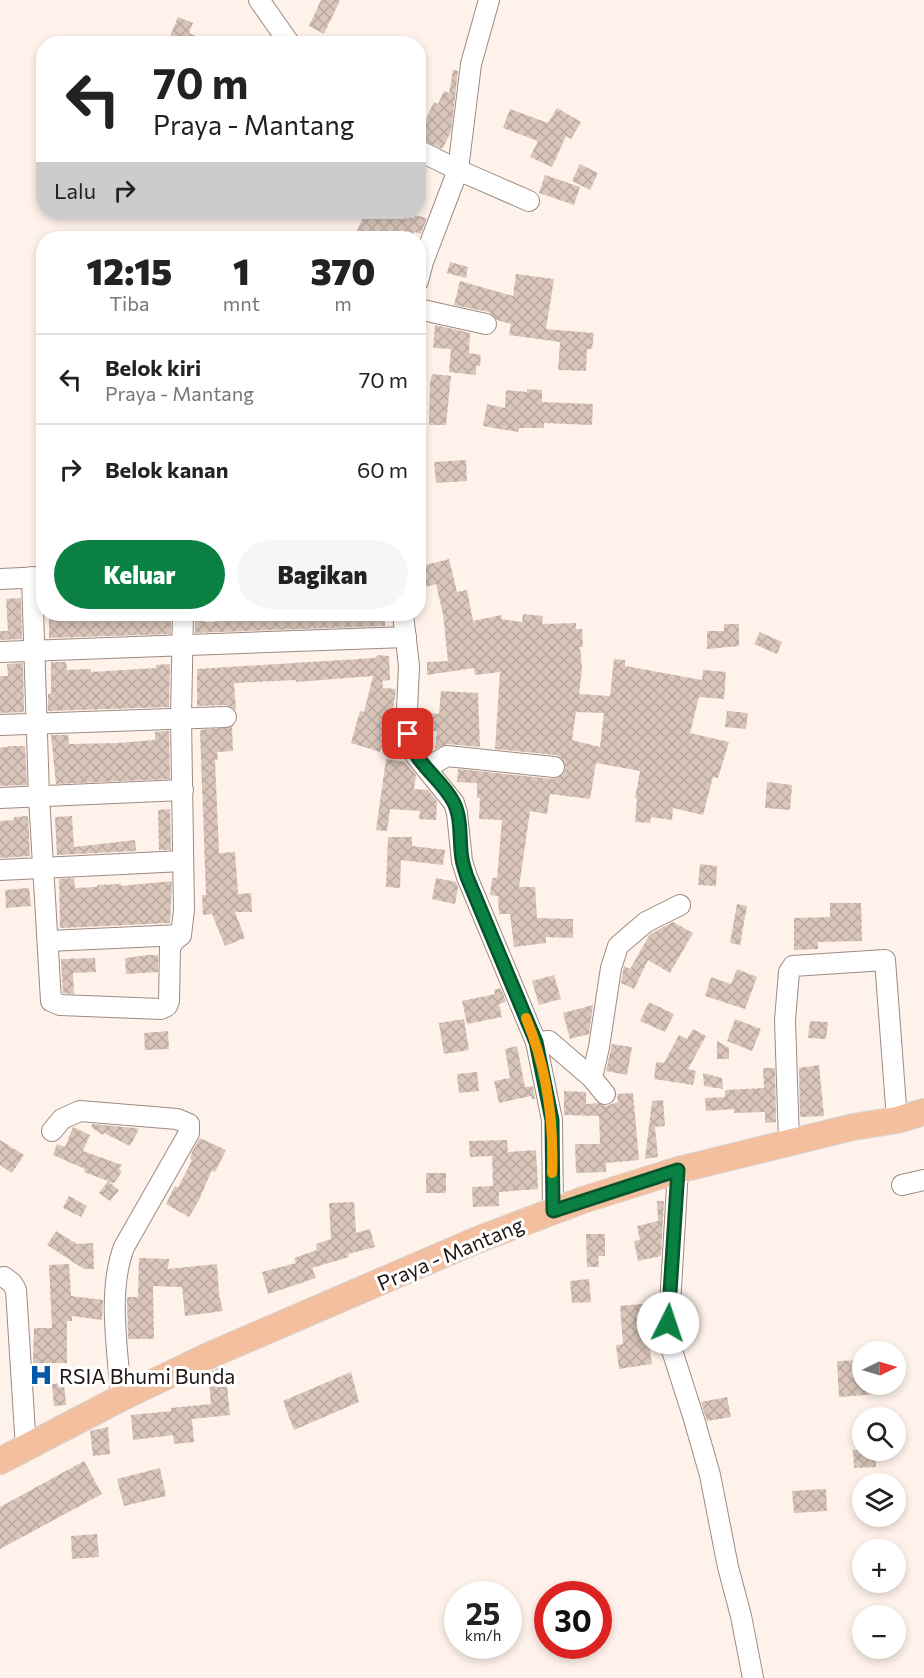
<!DOCTYPE html>
<html lang="id">
<head>
<meta charset="utf-8">
<style>
	body { margin:0; font-family:Commissioner,sans-serif; background:#f6f6f6; color:#222; height:100vh; display:flex; flex-direction:column; font-size:22px; white-space:nowrap }
	* { box-sizing:border-box; margin:0 }
	p { font-size:20px; color:#767676 }
	.icon { flex:none; width:33px; height:33px; fill:none; stroke:currentColor; stroke-width:2; stroke-linecap:round; stroke-linejoin:round }
	.map { position:relative; flex:1; overflow:hidden }
	.details { position:absolute; left:36px; top:231px; width:390px; height:390px; display:flex; flex-direction:column; background:#fff; border-radius:24px; box-shadow:0 3px 9px #0003 }
	.details>* { flex:none }
	.top-card { position:absolute; left:36px; top:36px; width:390px; height:183px; border-radius:24px; box-shadow:0 3px 9px #0003; background:#fff; color:#222; overflow:hidden }
	.needle { width:39px; rotate:85deg }
	.buttons { position:absolute; left:852px; top:1341px; display:grid; gap:12px }
	.buttons a { display:grid; place-items:center; width:54px; height:54px; border-radius:50%; background:#fff; box-shadow:0 3px 9px #0003; font-size:30px }
	.speed { position:absolute; left:444px; top:1581px; display:flex; gap:12px; font-size:30px; font-weight:700; text-align:center }
	.speed>* { display:grid; place-content:center; width:78px; height:78px; border-radius:50%; background:#fff; box-shadow:0 3px 9px #0003; line-height:1 }
	.speed small { font-size:15px; font-weight:400 }
	.speed .limit { border:9px solid #d22; background:#fff; color:#111 }
	.pin { position:absolute; display:grid; place-items:center; width:51px; height:51px; color:#fff; margin:-26px; border-radius:12px; box-shadow:0 3px 9px #0006 }
	.me { position:absolute; width:66px; margin:-33px; rotate:4deg; stroke-linejoin:round; filter:drop-shadow(0 0 4px #0008) }
	.turn { display:flex; align-items:center; gap:21px; height:126px; padding:0 18px; font-size:27px }
	.turn .icon { width:78px; height:78px; stroke-width:2.5 }
	.turn b { display:block; font-size:42px; line-height:51px }
	.then { display:flex; align-items:center; height:57px; padding:0 18px; background:#0003; gap:12px; font-size:22px }
	.eta { display:flex; justify-content:space-evenly; align-items:center; height:102px; text-align:center }
	.eta b { font-size:36px; font-weight:800; line-height:42px }
	.action { display:flex; gap:12px; margin-top:auto; padding:12px 18px }
	.action a { flex:1; height:69px; border-radius:36px; background:#0b8043; color:#fff; font-size:24px; font-weight:800; line-height:69px; text-align:center }
	.action a+a { background:#f6f6f6; color:#222 }
	ul { padding:0; list-style:none }
	li { display:flex; align-items:center; gap:18px; height:90px; padding:0 18px; border-top:2px solid #e0e0e0 }
	li div { flex:1 }
	li b { display:block; font-size:22px }
	li em { font-style:normal }
	.map>svg:first-child { display:block }
</style>
</head>
<body>
<div class="map">
<svg width="924" height="1678" viewBox="0 0 924 1678">
	<defs>
		<pattern id="building-cross-hatch" width="8" height="8" patternUnits="userSpaceOnUse" patternTransform="scale(1.5)"><rect width="8" height="8" fill="#d9c5ba"/><path d="M0 0l8 8M0 8l8-8" fill="none" stroke="#baa89f"/></pattern>
	</defs>
	<rect width="100%" height="100%" fill="#fff2eb"/>
	<!-- building -->
	<g fill="url(#building-cross-hatch)" fill-rule="evenodd">
		<path d="M321,0H340L324,34L309,26Z"/>
		<path d="M178,17L193,23L189,33L215,44H167Z"/>
		<path d="M453,70L458,71L451,132L442,149L418,138V120L424,123L434,102L438,104L444,91L449,93Z"/>
		<path d="M557,108L581,122L571,139L566,136L552,167L530,157L538,141L503,128L510,109L548,123Z"/>
		<path d="M580,164L598,173L590,190L572,181Z"/>
		<path d="M545,175L580,187L574,205L539,193Z"/>
		<path d="M365,212H380L414,218V215L427,218L421,234L414,232L412,238H354Z"/>
		<path d="M450,262L468,267L466,278L447,273Z"/>
		<path d="M516,274L554,279L546,329L594,333L592,349H587L586,371L558,370L560,342L509,335L511,324L497,320L489,312L454,305L460,281L513,296Z"/>
		<path d="M435,325L470,333L469,353L481,355L480,366H476V375L449,372L451,349L433,348Z"/>
		<path d="M432,374L451,376L446,425H429L430,383Z"/>
		<path d="M527,389L542,390V402L593,404L592,425L544,423V428H519L518,432L483,426L487,404L505,408L506,390L527,392Z"/>
		<path d="M466,460L467,481L436,483L434,462Z"/>
		<path d="M449,559L457,592L467,590L473,621L501,615L502,619L522,622L523,614L543,616L542,624L576,623V629H582L583,647H580L582,669L579,694L610,696L614,659L625,660V666L702,680L703,670L726,672L724,699L699,697L690,733L729,742L718,778L713,777L703,815L673,808L672,820L651,817L650,823L635,822L637,798H635L640,771L596,763L590,799L550,794L547,814L530,811L519,887H535L537,918L573,919V938L546,937V943L514,947L510,914H499L498,896L490,895L492,878H497L502,820L479,819L480,798H477V783L457,782L458,769L553,779L563,774L566,768L561,758L556,755L495,749L500,672L475,675L474,668L427,675V662L448,661L443,614L436,584L422,588L418,567ZM576,712L604,713L600,747L572,740Z"/>
		<path d="M21,598L22,639L0,640V631H8L6,599Z"/>
		<path d="M49,614H171V634L49,638Z"/>
		<path d="M264,614H385V626L195,633V620L205,619V622L264,619Z"/>
		<path d="M724,624H739V646L707,649V631H724Z"/>
		<path d="M760,632L782,642L777,654L754,644Z"/>
		<path d="M378,655L389,656L390,680L382,681L383,688L396,689L393,709L380,752L351,743L360,711L364,712L373,676L296,682V680L234,683L236,710L226,705L197,706V669L375,658Z"/>
		<path d="M51,662H66L67,670L91,669V672L156,668V665L170,664L169,707L48,711V694H51Z"/>
		<path d="M23,663L24,712L0,713V676H8L7,664Z"/>
		<path d="M441,691L478,693L480,747L448,744L435,749L437,731H429L431,713L439,714Z"/>
		<path d="M727,711L748,713L746,729L725,727Z"/>
		<path d="M232,727L233,751L217,752L218,760H215L219,853L235,852L238,894L251,893L252,912H235L245,938L225,946L212,914L203,915L202,895H206L200,730Z"/>
		<path d="M169,731L170,779L56,784L51,735H68L69,744L118,743L155,740V732Z"/>
		<path d="M11,746H25L27,785L0,786V748Z"/>
		<path d="M386,759L405,762L416,775L414,789L428,790L437,801L436,820L419,819L420,811L390,809L387,831L376,830Z"/>
		<path d="M767,782L792,785L790,810L765,808Z"/>
		<path d="M170,809L171,850H159L158,810Z"/>
		<path d="M28,816L30,856L0,858V821L14,820V817Z"/>
		<path d="M72,816L74,847L135,840L136,851L57,855L55,817Z"/>
		<path d="M388,837H412V846L445,850L443,865L401,860L400,888L386,887Z"/>
		<path d="M700,864L717,866L716,886L698,885Z"/>
		<path d="M74,878L75,888L97,887V885L121,884V886L172,881L170,923L60,928L59,879Z"/>
		<path d="M436,878L456,882L458,887L455,904L432,899Z"/>
		<path d="M29,888L31,906L6,908L5,890Z"/>
		<path d="M830,903H861L862,941L818,942V949L794,950V918L830,917Z"/>
		<path d="M737,904L747,906L740,945L730,943Z"/>
		<path d="M673,922L693,933L670,973L648,960L634,989L621,983L624,966L630,969L650,934Z"/>
		<path d="M148,955H158V972L126,974L125,958Z"/>
		<path d="M95,958L96,972L73,973L74,994L63,993L61,959Z"/>
		<path d="M737,969L757,977L745,1009L705,996L711,977L731,984Z"/>
		<path d="M554,975L561,999L539,1005L532,981Z"/>
		<path d="M501,988L506,1002L499,1004L502,1017L467,1024L462,1001L495,994L494,990Z"/>
		<path d="M649,1002L674,1014L665,1032L640,1021Z"/>
		<path d="M593,1005L589,1034L570,1039L563,1013Z"/>
		<path d="M464,1019L469,1050L444,1054L439,1023Z"/>
		<path d="M735,1019L761,1029L752,1051L727,1041Z"/>
		<path d="M810,1021L828,1022L826,1039L808,1038Z"/>
		<path d="M693,1029L706,1036L688,1069L696,1071L693,1085L654,1079L656,1062L664,1063L679,1035L687,1039Z"/>
		<path d="M168,1031L169,1049L145,1050L144,1033Z"/>
		<path d="M717,1041L729,1048V1059H717Z"/>
		<path d="M612,1044L632,1047L627,1075L606,1071Z"/>
		<path d="M517,1046L525,1087L533,1086L535,1099H532L531,1096L499,1103L494,1081L510,1078L505,1049Z"/>
		<path d="M819,1065L824,1116L800,1117L799,1068Z"/>
		<path d="M763,1068H775L776,1122L765,1123V1112L734,1113V1109L706,1111L705,1098L725,1097V1090L764,1088Z"/>
		<path d="M477,1072L479,1091L459,1093L457,1074Z"/>
		<path d="M703,1073L722,1078L723,1089L704,1086Z"/>
		<path d="M564,1091L586,1092V1104L598,1103L606,1106L618,1102L617,1094L633,1093L639,1160L606,1163V1172L576,1173L575,1144H600L599,1116L564,1115Z"/>
		<path d="M663,1100L665,1126L655,1127L658,1157L645,1159L652,1101Z"/>
		<path d="M92,1124L135,1128L139,1129L130,1146L104,1133L103,1135L91,1127Z"/>
		<path d="M73,1127L90,1135L83,1151L122,1165L119,1169L122,1172L114,1183L109,1182L119,1190L110,1201L99,1193L108,1181L84,1172L85,1169L53,1155L57,1144L65,1147Z"/>
		<path d="M200,1138L226,1150L215,1172L212,1170L199,1200L189,1217L166,1204L175,1186L178,1188L192,1160L190,1159L192,1152Z"/>
		<path d="M0,1140L24,1155L12,1173L0,1165Z"/>
		<path d="M507,1140L508,1152L536,1150L538,1189L499,1192V1206L473,1207L472,1187L493,1186L492,1156L470,1157L469,1141Z"/>
		<rect x="426" y="1173" width="20" height="20"/>
		<path d="M69,1196L87,1206L81,1217L63,1208Z"/>
		<path d="M657,1201H664L661,1256L638,1261L634,1241L640,1240L637,1226L658,1221Z"/>
		<path d="M354,1202L356,1233L370,1229L375,1247L348,1254L349,1257L312,1268L316,1278L268,1294L262,1272L296,1263L294,1258L317,1250L316,1244L331,1239L329,1203Z"/>
		<path d="M56,1231L77,1244L93,1243L94,1269H84L47,1245Z"/>
		<path d="M586,1234H605V1256H598L599,1267H587Z"/>
		<path d="M139,1258L169,1259L168,1269L217,1264L219,1295L223,1311L185,1316L182,1287L153,1286L154,1339H128L127,1297H138Z"/>
		<path d="M69,1264L71,1296L103,1300L102,1320L72,1316V1321H67V1363H33L34,1328H52L49,1265Z"/>
		<path d="M589,1279L591,1302L572,1303L570,1281Z"/>
		<path d="M651,1303L652,1325H646L652,1364L619,1369L616,1345L623,1344L620,1306Z"/>
		<path d="M862,1360V1384H890V1393L839,1397L837,1361Z"/>
		<path d="M225,1365L230,1415L192,1419L194,1442L174,1444L173,1435L133,1440L131,1415L171,1411V1408L211,1404L208,1373Z"/>
		<path d="M351,1372L359,1402L294,1430L283,1401Z"/>
		<path d="M64,1383L66,1405L54,1406L52,1384Z"/>
		<path d="M727,1397L731,1417L707,1421L701,1402Z"/>
		<path d="M108,1427L110,1454L93,1456L90,1431Z"/>
		<path d="M853,1450H875L876,1467L854,1468Z"/>
		<path d="M84,1461L102,1494L0,1549V1507Z"/>
		<path d="M160,1468L166,1496L124,1506L117,1479Z"/>
		<path d="M826,1489L827,1511L794,1513L792,1491Z"/>
		<path d="M97,1534L99,1557L72,1559L71,1536Z"/>
	</g>
	<g fill="none" stroke-linecap="round" stroke-linejoin="round">
		<!-- minor casing -->
		<g stroke="#9e8b81" stroke-width="22">
			<g id="minor">
				<path d="M259,0L290,44"/>
				<path d="M418,150L458,170L529,201"/>
				<path d="M418,281L423,262L458,170L471,64L489,0"/>
				<path d="M418,309L486,324"/>
				<path d="M32,577L39,797L51,1001L60,1005L161,1009L167,1006L169,1001L170,948L173,942L181,935L184,910L181,718L183,614"/>
				<path d="M0,579L44,577"/>
				<path d="M403,614L409,666L407,710L410,746L416,756L454,803L457,813L462,861L467,877L536,1042L552,1120L553,1211"/>
				<path d="M0,652L406,637"/>
				<path d="M0,725L226,717"/>
				<path d="M426,768L447,756L554,767"/>
				<path d="M0,798L183,790"/>
				<path d="M0,870L183,861"/>
				<path d="M48,941L181,935"/>
				<path d="M536,1042L549,1041L592,1078L605,1094"/>
				<path d="M592,1078L599,1047L611,968L618,946L646,922L680,905"/>
				<path d="M52,1131L62,1119L80,1111L177,1119L189,1124V1133L124,1247C107,1292 118,1350 121,1398"/>
				<path d="M789,1142L785,1020L789,972L793,966L885,960L897,1120"/>
				<path d="M678,1170L668,1338L694,1419L710,1475L728,1567L741,1616L753,1678"/>
				<path d="M902,1185L924,1180"/>
				<path d="M4,1277L12,1283L16,1290L26,1449"/>
			</g>
		</g>
		<!-- major casing -->
		<g stroke="#d7d5d5" stroke-width="28">
			<path id="major" d="M0,1461L121,1398L208,1356L477,1240L583,1200L678,1170L853,1127L897,1120L924,1112"/>
		</g>
		<!-- minor -->
		<use href="#minor" stroke="#fff" stroke-width="20"/>
		<!-- major -->
		<use href="#major" stroke="#f4bf9e" stroke-width="26"/>
	</g>
	<g fill="none" stroke-linecap="round" stroke-linejoin="round">
		<!-- route casing -->
		<g stroke="#07532c" stroke-width="15">
			<path id="route" d="M408,734C414,765 441,777 454,803C462,819 459,841 462,859C463,865 465,871 467,877L536,1042L552,1120L553,1211L678,1170L668,1323"/>
		</g>
		<!-- route -->
		<use href="#route" stroke="#0b8043" stroke-width="10"/>
		<!-- slow -->
		<path stroke="#f59e0b" stroke-width="10" d="M526,1018C547,1068 554,1119 552,1173"/>
	</g>
	<!-- icons -->
	<defs>
		<g id="hospital-bare" transform="scale(1.8)"><path d="M-5-5h3v3.5h4V-5h3V5h-3V1.5h-4V5h-3Z" fill="#0259a7" stroke="#fff" stroke-width="2.5" paint-order="stroke"/></g>
	</defs>
	<g fill-rule="evenodd">
		<use href="#hospital-bare" x="41" y="1375"/>
	</g>
	<g text-anchor="middle" dominant-baseline="central" stroke-width="6" stroke-linejoin="round" paint-order="stroke">
		<!-- street labels -->
		<g font-size="21" fill="#201815" stroke="#fff">
			<text transform="translate(450 1253) rotate(-23)">Praya - Mantang</text>
		</g>
		<!-- poi labels -->
		<g font-size="21" fill="#201815" stroke="#fff" text-anchor="start">
			<text x="59" y="1375">RSIA Bhumi Bunda</text>
		</g>
	</g>
</svg>
<div class="buttons">
<a><svg class="needle" viewBox="-14 -14 28 28"><path d="M0-13l5 13h-10z" fill="#e53935"/><path d="M0 13l5-13h-10z" fill="#767676"/></svg></a>
<a><svg class="icon" aria-label="search" viewBox="0 0 24 24"><circle cx="10" cy="10" r="6"/><path d="M15 15l6 6"/></svg></a>
<a><svg class="icon" aria-label="layers" viewBox="0 0 24 24"><path d="M12 4l9 5-9 5-9-5zM3 14l9 5 9-5"/></svg></a>
<a>+</a>
<a>−</a>
</div>
<div class="speed"><div>25<small>km/h</small></div><div class="limit">30</div></div>
<div class="pin" style="left:408px;top:734px;background:#d93025"><svg class="icon" aria-label="arrive" viewBox="0 0 24 24"><path d="M6 21V4h12l-3 4 3 4H6"/></svg></div>
<svg class="me" style="left:668px;top:1323px" viewBox="-20 -20 40 40"><circle r="19" fill="#fff"/><path d="M0-13L10 11 0 6-10 11z" fill="#0b8043"/></svg>
<div class="top-card">
<div class="turn"><svg class="icon" aria-label="left" viewBox="0 0 24 24"><path d="M17 20v-9H6M10 6l-5 5 5 5"/></svg><div><b>70 m</b>Praya - Mantang</div></div>
<div class="then">Lalu<svg class="icon" aria-label="right" viewBox="0 0 24 24"><path d="M7 20v-9h11M14 6l5 5-5 5"/></svg></div>
</div>
<section class="details">
<div class="eta">
<div><b>12:15</b><p>Tiba</p></div>
<div><b>1</b><p>mnt</p></div>
<div><b>370</b><p>m</p></div>
</div>
<ul>
<li><svg class="icon" aria-label="left" viewBox="0 0 24 24"><path d="M17 20v-9H6M10 6l-5 5 5 5"/></svg><div><b>Belok kiri</b><p>Praya - Mantang</p></div><em>70 m</em></li>
<li><svg class="icon" aria-label="right" viewBox="0 0 24 24"><path d="M7 20v-9h11M14 6l5 5-5 5"/></svg><div><b>Belok kanan</b></div><em>60 m</em></li>
</ul>
<div class="action"><a>Keluar</a><a>Bagikan</a></div>
</section>
</div>
</body>
</html>
